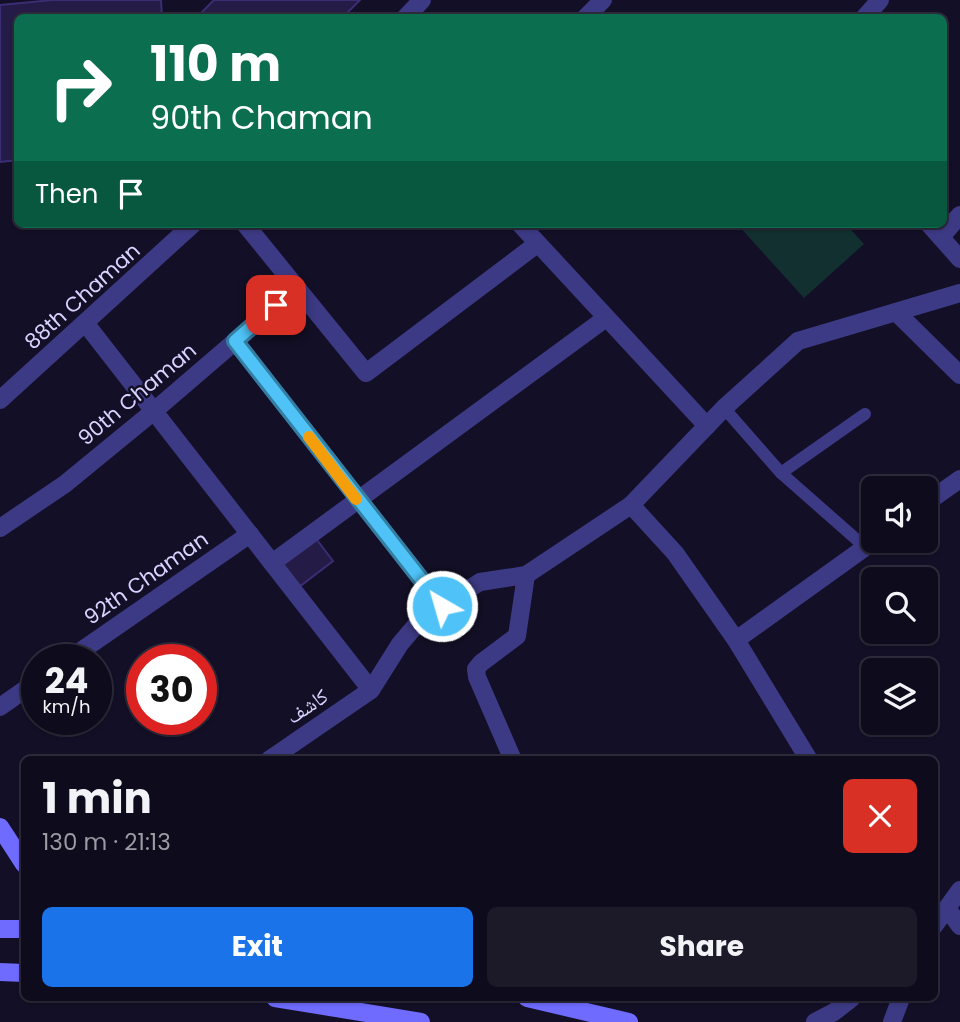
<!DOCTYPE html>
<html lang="en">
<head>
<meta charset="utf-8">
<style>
	body { margin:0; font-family:Poppins,"Noto Naskh Arabic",sans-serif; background:#1c1929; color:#f1f3f6; height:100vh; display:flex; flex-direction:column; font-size:26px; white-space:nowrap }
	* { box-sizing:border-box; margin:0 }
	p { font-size:23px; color:#9b9ba3 }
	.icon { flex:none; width:38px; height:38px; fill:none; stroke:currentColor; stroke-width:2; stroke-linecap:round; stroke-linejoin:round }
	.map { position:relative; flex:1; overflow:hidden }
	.details { position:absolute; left:21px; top:756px; width:917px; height:245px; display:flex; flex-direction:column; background:#0e0b1c; border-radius:10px; box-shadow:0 2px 5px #0004,0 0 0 2px #2e2b3b }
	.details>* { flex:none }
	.top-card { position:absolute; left:14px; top:14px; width:933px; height:214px; border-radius:10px; box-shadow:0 2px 5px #0004,0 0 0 2px #2e2b3b; background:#0b6e4f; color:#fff; overflow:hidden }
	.fabs { position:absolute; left:861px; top:476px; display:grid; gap:14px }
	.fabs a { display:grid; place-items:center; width:77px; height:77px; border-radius:10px; background:#0e0b1c; box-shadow:0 2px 5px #0004,0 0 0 2px #2e2b3b; font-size:35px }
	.speed { position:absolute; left:21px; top:644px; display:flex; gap:14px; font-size:35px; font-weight:700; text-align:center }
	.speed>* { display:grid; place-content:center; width:91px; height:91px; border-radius:50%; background:#0e0b1c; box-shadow:0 2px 5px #0004,0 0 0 2px #2e2b3b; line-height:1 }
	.speed small { font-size:18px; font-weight:400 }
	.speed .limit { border:10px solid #d22; background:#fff; color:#111 }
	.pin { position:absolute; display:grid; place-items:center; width:60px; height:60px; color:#fff; margin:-30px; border-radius:14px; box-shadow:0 4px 10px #0006 }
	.me { position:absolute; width:77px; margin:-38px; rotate:322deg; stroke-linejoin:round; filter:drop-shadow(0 0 5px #0008) }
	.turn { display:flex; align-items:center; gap:24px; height:147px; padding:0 21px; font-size:32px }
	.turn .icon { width:91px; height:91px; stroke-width:2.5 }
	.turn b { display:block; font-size:49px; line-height:60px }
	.then { display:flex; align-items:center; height:66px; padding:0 21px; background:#0003; gap:14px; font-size:26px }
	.round { display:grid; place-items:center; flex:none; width:74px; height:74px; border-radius:10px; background:#1c1929 }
	.headline { display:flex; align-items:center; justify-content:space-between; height:119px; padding:0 21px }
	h1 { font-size:42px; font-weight:700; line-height:52px }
	.primary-button { display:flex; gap:14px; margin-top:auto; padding:14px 21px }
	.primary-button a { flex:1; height:80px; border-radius:10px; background:#1a73e8; color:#fff; font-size:28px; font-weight:700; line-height:80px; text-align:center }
	.primary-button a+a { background:#1c1929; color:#f1f3f6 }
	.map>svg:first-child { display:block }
</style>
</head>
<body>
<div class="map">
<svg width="960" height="1022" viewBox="0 0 960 1022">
	<rect width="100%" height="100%" fill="#130f26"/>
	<!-- green -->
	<path fill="#12302f" d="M737,224H846L864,244L804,298Z"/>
	<!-- building -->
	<g fill="#241b47" stroke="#3b2d73" stroke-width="2">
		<path d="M53,0H161L162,18H18V160L0,162V5Z"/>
		<path d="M214,0H360L342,18H196Z"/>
		<path d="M314,536L333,561L299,587L281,563Z"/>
	</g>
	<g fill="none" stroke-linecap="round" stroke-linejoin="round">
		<!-- service -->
		<g stroke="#3d3a85" stroke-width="12">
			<path d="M724,408L781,473L865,547"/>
			<path d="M781,473L865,414"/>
		</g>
		<!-- minor -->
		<g stroke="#3d3a85" stroke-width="18">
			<path d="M405,18L422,0"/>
			<path d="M585,18L603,0"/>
			<path d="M864,18L880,0"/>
			<path d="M245,224L366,373L537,244"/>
			<path d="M520,224L707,426"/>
			<path d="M929,224L960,259"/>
			<path d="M941,237L960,215"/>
			<path d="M896,312L960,375"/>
			<path d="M86,324L371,690"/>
			<path d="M235,341L442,606"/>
			<path d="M0,400L193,224"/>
			<path d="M926,503L960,479"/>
			<path d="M631,505L675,553L736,640L809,760"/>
			<path d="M0,528L65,484L154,411L297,288"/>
			<path d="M272,563L606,318"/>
			<path d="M736,640L874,541"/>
			<path d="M68,660L250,534"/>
			<path d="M0,707L37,681"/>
			<path d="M269,760L371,690L400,644L417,624L442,606L480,582L526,575L631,505L724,408L798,341L960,293"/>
			<path d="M513,760L477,677L476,669L481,663L517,636L526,575"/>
			<path d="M947,908L960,926"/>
			<path d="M934,926L960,890"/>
			<path d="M815,1022L834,1012L852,998"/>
			<path d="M892,1022L901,998"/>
		</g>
		<!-- secondary -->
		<g stroke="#6f6bff" stroke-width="18">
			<path d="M0,827L24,864"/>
			<path d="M0,929H24"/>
			<path d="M0,972L24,973"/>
			<path d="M275,998L421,1022"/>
			<path d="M527,998L629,1022"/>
		</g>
	</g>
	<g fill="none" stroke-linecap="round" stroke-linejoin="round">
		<!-- route casing -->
		<g stroke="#337fa1" stroke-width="18">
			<path id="route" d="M276,305L235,341L442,606"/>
		</g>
		<!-- route -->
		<use href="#route" stroke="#4fc3f7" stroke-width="12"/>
		<!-- slow -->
		<path stroke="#f59e0b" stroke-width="12" d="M309,437L356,499"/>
	</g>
	<g text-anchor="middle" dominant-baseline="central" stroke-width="5" stroke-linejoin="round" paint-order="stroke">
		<!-- street labels -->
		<g font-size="21" fill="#d9d4ff" stroke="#130f26">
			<text transform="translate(82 296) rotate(-42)">88th Chaman</text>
			<text transform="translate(137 394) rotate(-40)">90th Chaman</text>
			<text transform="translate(146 578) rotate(-35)">92th Chaman</text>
			<text transform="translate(307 706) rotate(-34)">کاشف</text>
		</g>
	</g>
</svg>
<div class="fabs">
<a><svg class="icon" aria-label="sound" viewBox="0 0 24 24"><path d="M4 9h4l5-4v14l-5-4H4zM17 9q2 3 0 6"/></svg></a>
<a><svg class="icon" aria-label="search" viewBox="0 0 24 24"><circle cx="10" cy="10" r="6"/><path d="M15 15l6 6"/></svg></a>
<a><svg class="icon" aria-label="layers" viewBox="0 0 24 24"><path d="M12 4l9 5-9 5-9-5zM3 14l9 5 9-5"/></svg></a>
</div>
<div class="speed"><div>24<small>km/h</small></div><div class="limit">30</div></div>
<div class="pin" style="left:276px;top:305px;background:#d93025"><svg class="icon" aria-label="arrive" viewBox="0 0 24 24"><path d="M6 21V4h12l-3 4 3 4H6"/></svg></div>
<svg class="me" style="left:442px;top:606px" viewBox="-20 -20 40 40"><circle r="17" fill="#4fc3f7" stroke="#fff" stroke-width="3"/><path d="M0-11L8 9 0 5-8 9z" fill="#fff"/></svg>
<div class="top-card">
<div class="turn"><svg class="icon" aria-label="right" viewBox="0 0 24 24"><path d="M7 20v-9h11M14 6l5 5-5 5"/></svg><div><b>110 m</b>90th Chaman</div></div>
<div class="then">Then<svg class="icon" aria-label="arrive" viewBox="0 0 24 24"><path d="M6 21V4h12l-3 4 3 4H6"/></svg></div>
</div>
<section class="details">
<div class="headline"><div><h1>1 min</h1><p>130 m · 21:13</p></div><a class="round" style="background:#d93025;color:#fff"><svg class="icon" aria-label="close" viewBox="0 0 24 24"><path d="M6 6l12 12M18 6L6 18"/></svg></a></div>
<div class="primary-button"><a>Exit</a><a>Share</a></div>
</section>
</div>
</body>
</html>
